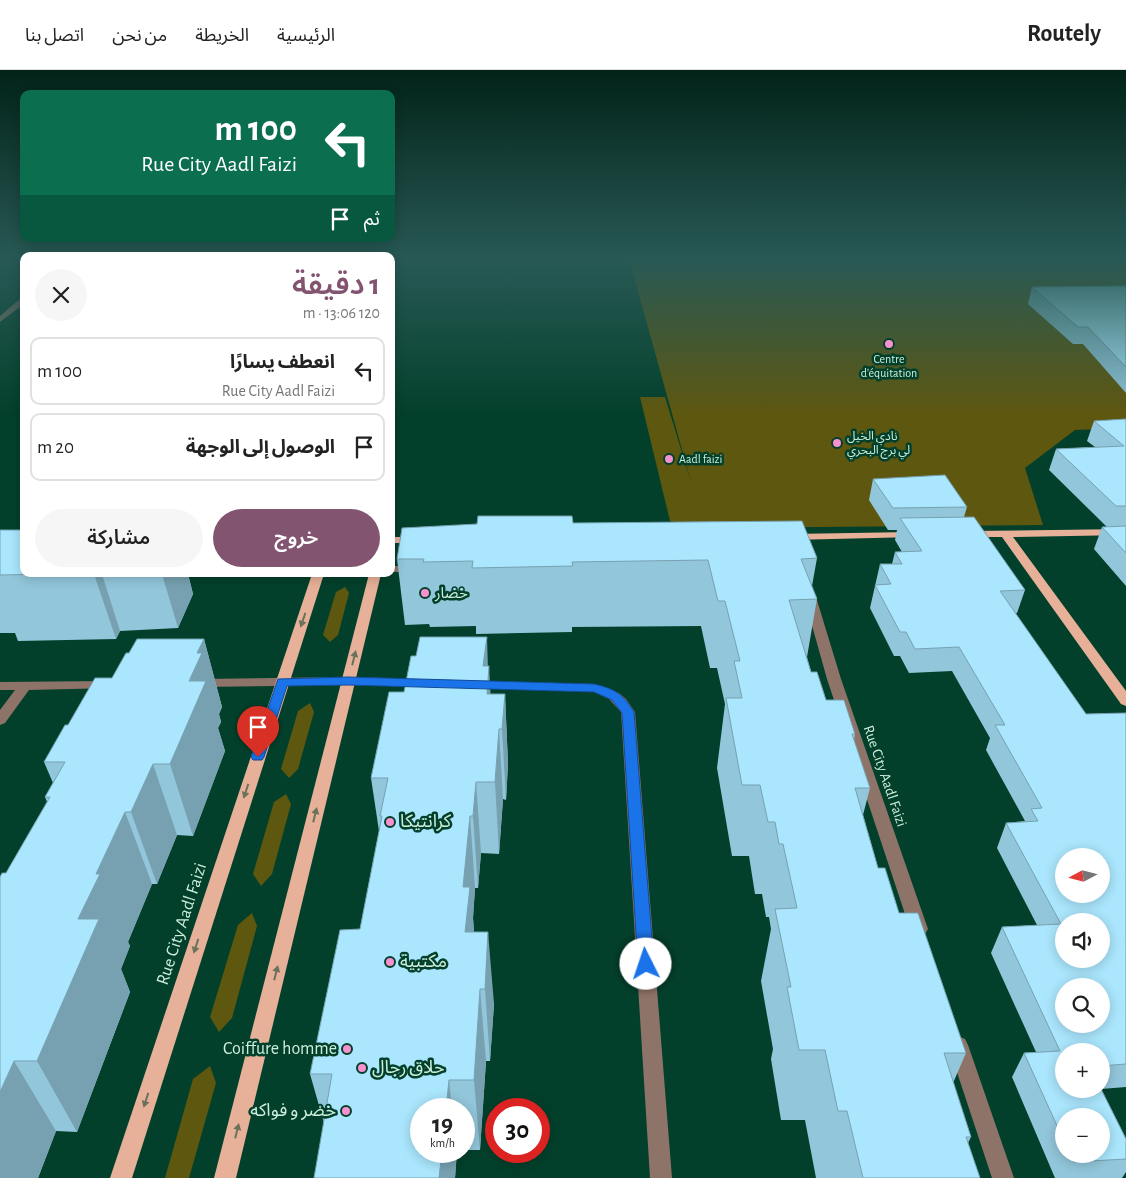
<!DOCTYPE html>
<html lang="ar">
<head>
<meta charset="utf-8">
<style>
	body { margin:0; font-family:"Alegreya Sans","Noto Sans Arabic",sans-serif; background:#f6f6f6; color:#222; direction:rtl; height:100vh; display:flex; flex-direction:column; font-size:19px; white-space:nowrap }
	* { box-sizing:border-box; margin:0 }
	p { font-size:16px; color:#767676 }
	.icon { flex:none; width:28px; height:28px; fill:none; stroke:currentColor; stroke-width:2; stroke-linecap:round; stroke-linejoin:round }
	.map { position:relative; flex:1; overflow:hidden; direction:ltr }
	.sheet { position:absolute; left:20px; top:182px; width:375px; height:325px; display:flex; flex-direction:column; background:#fff; border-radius:10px; box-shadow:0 2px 12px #0003; direction:rtl }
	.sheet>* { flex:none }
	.hud { position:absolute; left:20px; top:20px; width:375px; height:152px; border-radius:10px; box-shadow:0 2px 12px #0003; direction:rtl; background:#0b6e4f; color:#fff; overflow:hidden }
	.needle { width:32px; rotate:263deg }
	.fabs { position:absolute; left:1055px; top:778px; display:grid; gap:10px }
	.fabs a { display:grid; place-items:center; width:55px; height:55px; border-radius:50%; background:#fff; box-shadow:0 2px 12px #0003; font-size:25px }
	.speed { position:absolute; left:410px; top:1028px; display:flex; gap:10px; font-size:25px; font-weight:700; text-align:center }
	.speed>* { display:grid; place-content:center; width:65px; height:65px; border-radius:50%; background:#fff; box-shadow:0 2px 12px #0003; line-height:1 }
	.speed small { font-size:12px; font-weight:400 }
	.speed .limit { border:8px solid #d22; background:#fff; color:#111 }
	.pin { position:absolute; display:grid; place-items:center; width:42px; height:42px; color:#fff; margin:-51px -21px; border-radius:50% 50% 50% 0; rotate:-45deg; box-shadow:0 0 5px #0007 }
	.pin .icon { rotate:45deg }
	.me { position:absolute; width:55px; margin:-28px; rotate:356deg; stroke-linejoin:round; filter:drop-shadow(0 0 4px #0008) }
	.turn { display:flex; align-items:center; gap:18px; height:105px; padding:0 15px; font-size:22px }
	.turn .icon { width:65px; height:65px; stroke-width:2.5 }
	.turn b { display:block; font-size:35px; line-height:42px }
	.then { display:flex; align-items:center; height:48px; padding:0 15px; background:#0003; gap:10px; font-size:19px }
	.round { display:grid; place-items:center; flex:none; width:52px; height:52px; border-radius:26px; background:#f6f6f6 }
	.head { display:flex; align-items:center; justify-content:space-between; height:85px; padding:0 15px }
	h1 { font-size:30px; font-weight:600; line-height:38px; color:#825470 }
	.action { display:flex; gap:10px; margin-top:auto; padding:10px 15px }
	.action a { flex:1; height:58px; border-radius:30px; background:#825470; color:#fff; font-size:20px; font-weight:600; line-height:58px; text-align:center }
	.action a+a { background:#f6f6f6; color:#222 }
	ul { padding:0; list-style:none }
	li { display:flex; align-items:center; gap:15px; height:68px; margin:0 10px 8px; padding:0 5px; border:2px solid #e0e0e0; border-radius:10px }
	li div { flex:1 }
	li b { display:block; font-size:19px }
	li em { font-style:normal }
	header { display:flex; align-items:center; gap:30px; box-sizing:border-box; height:70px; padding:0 25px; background:#fff; border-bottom:1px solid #e0e0e0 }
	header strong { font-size:24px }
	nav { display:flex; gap:28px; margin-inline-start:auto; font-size:18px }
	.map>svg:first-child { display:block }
</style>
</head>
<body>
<header>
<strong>Routely</strong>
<nav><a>الرئيسية</a><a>الخريطة</a><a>من نحن</a><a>اتصل بنا</a></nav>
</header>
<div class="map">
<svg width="1126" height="1108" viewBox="0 0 1126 1108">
	<rect width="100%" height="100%" fill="#03402b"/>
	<!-- green -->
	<g fill="#5e570f">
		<path d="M629,189H1126V358L1075,360L1025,398L1043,455L704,458L670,451L640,327H665L691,412Z"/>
		<path d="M345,517L349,523L338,565L330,572L323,565L336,522Z"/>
		<path d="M310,633L314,642L298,699L289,708L281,699L298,641Z"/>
		<path d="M286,724L291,734L272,804L261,816L253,804L274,732Z"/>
		<path d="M252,843L257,856L232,948L219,962L210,947L238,855Z"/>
		<path d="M210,996L216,1013L189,1108H165L193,1009Z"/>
	</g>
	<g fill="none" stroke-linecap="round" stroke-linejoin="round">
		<!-- minor -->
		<g fill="#8e7368" fill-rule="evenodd">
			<path d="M21,228H24V234L0,252V246Z"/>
			<path d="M391,496H413L419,499L413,502H391Z"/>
			<path d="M810,523L816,527L841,609L928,859L925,864L919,866L913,864L910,859L827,609L804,527Z"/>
			<path d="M349,607L423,609L428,610L430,613L428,616L423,617L349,615L200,617L195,616L193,613L195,610L200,609Z"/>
			<path d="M108,611L113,612L115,615L113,618L29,620L5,653L0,655V640L15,620H0V612Z"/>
			<path d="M473,611L594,614L619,623L626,629L635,642L672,1108H650L621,642L609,629L594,622L468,618L466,615L468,612Z"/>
			<path d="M958,966L965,969L968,975L1014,1108H992L948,975L951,969Z"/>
		</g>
		<!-- major -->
		<g fill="#e7b099" fill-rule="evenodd">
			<path d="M1126,459V465L1013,467L1126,621V636L1121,634L1002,467H969L963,464L969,461Z"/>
			<path d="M911,462L915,463L917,465L915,467L791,470L785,467L791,464Z"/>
			<path d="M391,467H416L422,470L416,473H391Z"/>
			<path d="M312,504H324L132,1108H110Z"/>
			<path d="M369,504H381L236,1108H214Z"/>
		</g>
	</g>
	<!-- wall -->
	<g fill="#92c6da" fill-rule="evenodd">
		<path d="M1126,216V323L1083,274H1073L1028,234L1032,217Z"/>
		<path d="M1126,349V516L1094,479L1102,457H1107L1049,400L1056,379L1095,377L1087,371L1094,351Z"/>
		<path d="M873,409L967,437L964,447L1025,520L1017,543H1015L1086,644L1126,643V1017L1101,1019L1126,1069V1102L1122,1108H1055L1012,1007L1024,983L1036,982L991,883L1002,857L1037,855L997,778L1006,753L1025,751L986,680L990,668L952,601L909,603L900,586H894L870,538L880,494H892L895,482H902L895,470L897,460H888L869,430ZM1101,981V1019H1064ZM1064,1046L1101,1084H1064Z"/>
		<path d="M573,453L817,488L812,516L817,529L807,587L811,602L826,630L855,664L854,670L870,718L863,745L878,798L966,983L953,1013L971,1067L968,1073L980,1108H816L805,1050H781L771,989L773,979L761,911L771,859L769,847H766L762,824H755L749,786H732L717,698L725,634L717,598H710L701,556L572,557V562L476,564V556L430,557L429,554L405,555L397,489Z"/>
		<path d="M0,460L24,504H188L193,524L178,558L120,561L116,569L18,571L15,563H0Z"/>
		<path d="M204,569L222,637L219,644L221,652L218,658L225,681L193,766L177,765L157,814H152L128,872L130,876L121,899L130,922L77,1062L56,1061L38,1108H0L6,803L47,732L45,727L53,713L44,692L68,655L112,608L129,583Z"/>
		<path d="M488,596L490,624H505L508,694L506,730L503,729L499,784L481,783L478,818H475L473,848L474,862L494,934L490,991H486L480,1080H464V1039H421V1081H457L455,1108L324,1053L310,1004L360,859L379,761L371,708L404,622Z"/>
	</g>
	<!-- shaded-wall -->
	<g fill="#77a1b1">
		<path d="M94,504H102L120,561L116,569Z"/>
		<path d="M162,504H188L193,524L178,558Z"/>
		<path d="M487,567L488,600L489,596L493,666L483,596Z"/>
		<path d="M204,569L222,637L219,644L221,652L218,658L225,681L193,766L170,694L197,583Z"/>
		<path d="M505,624L508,694L506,730L502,659Z"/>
		<path d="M499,659L503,729L499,784L495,712Z"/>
		<path d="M153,694L177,765L157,814L131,742Z"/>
		<path d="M476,712L481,783L478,818L473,746Z"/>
		<path d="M125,742L152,814L128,872L130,876L121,899L130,922L77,1062L37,991L78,849L96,804Z"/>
		<path d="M470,746L475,818L473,848L476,889L465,862L463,817Z"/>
		<path d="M488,862L494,934L490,991L485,919Z"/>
		<path d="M480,919L486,991L480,1080L474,1010Z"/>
		<path d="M14,991L56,1061L38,1108H0V1022Z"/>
		<path d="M449,1010L452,1039H446Z"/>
		<path d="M442,1081H457L455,1108H439Z"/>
	</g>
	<!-- building -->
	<g fill="#aae6fd" stroke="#77a1b1" fill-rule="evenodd">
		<path d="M1126,216V297L1088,257H1078L1032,217Z"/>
		<path d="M1126,349V436H1116L1056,379L1124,376L1094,351Z"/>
		<path d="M945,405L967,437L893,438L873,409Z"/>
		<path d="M478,446H572L573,453L802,451L817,488L801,489L817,529L789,530L811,602H817L826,630H844L855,664H852L870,718H855L878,798H885L899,843H918L966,983H944L971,1067H966L980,1108H863L847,1041H838L825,980H799L787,917H791L775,839L797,838L783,774H779L775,752H768L760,715H742L726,628H742L734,591H740L725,531H718L708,490L572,492L573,496L472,498L473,491L423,492L424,489H397L402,458L477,454Z"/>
		<path d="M974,447L1025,520L1000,521L1086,644L1126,643V994L1101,996V981H1064V1019H1101L1126,1069V1089L1073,1092L1069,1084H1101V1046H1064V1071L1024,983L1060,981L1002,857L1061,854L1006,753L1038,751L1031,739L1042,738L995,655H1005L959,577L915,579L906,562H900L875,515L891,514L880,494H902L895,482L922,481L900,448ZM1064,786H1101V824H1064ZM1064,851H1101V889H1064ZM1064,916H1101V954H1064Z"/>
		<path d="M1126,456V483L1102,457Z"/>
		<path d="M0,460H24V504H48L0,505Z"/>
		<path d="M420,567H487L483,596H489L487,624H505L502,659H499L495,712H476L473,746H470L463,817H470L465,862H488L485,919H480L474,1010H449L446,1039H421V1081H442L439,1108H314L332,1004H310L340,860L360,859L382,746H380L388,708H371L389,622H404L411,586H416Z"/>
		<path d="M137,569H204L197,583H202L189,611H206L170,694H153L131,742H125L96,804H100L78,849H99L37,991H14L0,1022V807L2,803H6L50,727H45L65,692H44L65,655H68L95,608H112L126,583H129Z"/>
	</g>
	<!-- one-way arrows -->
	<defs><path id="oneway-solid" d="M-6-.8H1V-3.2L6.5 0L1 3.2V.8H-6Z" transform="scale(1.25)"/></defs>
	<g fill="#6a725c">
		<use href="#oneway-solid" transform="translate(303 550) rotate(109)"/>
		<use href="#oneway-solid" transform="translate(354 588) rotate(-76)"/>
		<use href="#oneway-solid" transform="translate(246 721) rotate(108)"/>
		<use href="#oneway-solid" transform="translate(315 745) rotate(-76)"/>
		<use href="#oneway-solid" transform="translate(196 876) rotate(108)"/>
		<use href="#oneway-solid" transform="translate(276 903) rotate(-76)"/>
		<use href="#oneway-solid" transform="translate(146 1030) rotate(108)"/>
		<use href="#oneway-solid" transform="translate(237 1061) rotate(-76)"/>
	</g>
	<!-- sky -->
	<linearGradient id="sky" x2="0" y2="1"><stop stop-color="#022318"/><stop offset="0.55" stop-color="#285955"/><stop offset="1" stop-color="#285955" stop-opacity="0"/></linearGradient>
	<rect width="1126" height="345" fill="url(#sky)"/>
	<!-- route -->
	<path fill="#1a73e8" stroke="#114b97" d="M348,607L594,614C615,619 622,623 634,642L654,894L652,899L646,901L640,899L638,894L622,643L612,630L594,622L348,615L287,616L264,687L262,690H253L251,687L278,609Z"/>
	<!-- markers -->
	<g fill="#f790cf" stroke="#03402b" stroke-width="2">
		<circle cx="889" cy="274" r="5"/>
		<circle cx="837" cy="373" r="5"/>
		<circle cx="669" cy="389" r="5"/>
		<circle cx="425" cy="523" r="5"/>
		<circle cx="390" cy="752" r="5"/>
		<circle cx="390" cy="892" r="5"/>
		<circle cx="347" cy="979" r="5"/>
		<circle cx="362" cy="998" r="5"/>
		<circle cx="346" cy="1041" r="5"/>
	</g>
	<g text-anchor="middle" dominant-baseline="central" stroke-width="5" stroke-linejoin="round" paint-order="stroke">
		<!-- far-poi labels -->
		<g font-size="12" fill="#cceedc" stroke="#03402b" text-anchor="start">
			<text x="889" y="289" text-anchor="middle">Centre<tspan x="889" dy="14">d'équitation</tspan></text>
			<text x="847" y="366">نادي الخيل<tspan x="847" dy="14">لي برج البحري</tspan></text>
			<text x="679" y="389">Aadl faizi</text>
		</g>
		<!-- poi labels -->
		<g font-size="15" fill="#cceedc" stroke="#03402b" text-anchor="start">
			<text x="435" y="523">خضار</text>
		</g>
		<!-- street labels -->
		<g font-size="15" fill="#cceedc" stroke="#03402b">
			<text transform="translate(885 706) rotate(71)">Rue City Aadl Faizi</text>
		</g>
		<!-- near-poi labels -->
		<g font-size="18" fill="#cceedc" stroke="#03402b" text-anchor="start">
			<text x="400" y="752">كرانتيكا</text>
			<text x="400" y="892">مكتبية</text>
			<text x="337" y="979" text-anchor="end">Coiffure homme</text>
			<text x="372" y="998">حلاق رجال</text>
			<text x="336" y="1041" text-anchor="end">خضر و فواكه</text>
		</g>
		<!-- near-street labels -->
		<g font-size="18" fill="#cceedc" stroke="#03402b">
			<text transform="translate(182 854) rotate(-72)">Rue City Aadl Faizi</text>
		</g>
	</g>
</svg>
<div class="fabs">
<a><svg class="needle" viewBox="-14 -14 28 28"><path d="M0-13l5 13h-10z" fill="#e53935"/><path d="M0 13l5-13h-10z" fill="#767676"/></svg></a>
<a><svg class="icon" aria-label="sound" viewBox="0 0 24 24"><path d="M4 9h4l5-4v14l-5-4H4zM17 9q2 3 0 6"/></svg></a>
<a><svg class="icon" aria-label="search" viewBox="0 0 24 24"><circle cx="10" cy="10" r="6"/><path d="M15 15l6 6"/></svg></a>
<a>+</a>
<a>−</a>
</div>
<div class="speed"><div>19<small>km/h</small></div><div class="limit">30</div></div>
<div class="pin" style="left:258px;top:687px;background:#d93025"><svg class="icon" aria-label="arrive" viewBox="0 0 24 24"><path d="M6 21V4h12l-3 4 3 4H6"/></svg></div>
<svg class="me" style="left:646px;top:894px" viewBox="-20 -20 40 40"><circle r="19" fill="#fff"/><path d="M0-13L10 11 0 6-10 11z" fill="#1a73e8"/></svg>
<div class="hud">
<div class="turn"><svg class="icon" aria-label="left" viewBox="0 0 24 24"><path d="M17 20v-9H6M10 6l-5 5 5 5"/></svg><div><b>100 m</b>Rue City Aadl Faizi</div></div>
<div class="then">ثم<svg class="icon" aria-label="arrive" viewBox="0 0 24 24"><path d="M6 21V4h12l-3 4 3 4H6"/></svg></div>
</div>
<section class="sheet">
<div class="head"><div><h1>1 دقيقة</h1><p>120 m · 13:06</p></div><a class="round"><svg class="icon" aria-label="close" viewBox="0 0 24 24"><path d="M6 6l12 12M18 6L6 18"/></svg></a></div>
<ul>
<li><svg class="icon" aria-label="left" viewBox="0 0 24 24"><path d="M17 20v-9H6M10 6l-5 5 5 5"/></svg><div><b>انعطف يسارًا</b><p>Rue City Aadl Faizi</p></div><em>100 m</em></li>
<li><svg class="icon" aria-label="arrive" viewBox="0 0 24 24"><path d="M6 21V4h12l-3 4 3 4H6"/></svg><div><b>الوصول إلى الوجهة</b></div><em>20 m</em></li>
</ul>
<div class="action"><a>خروج</a><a>مشاركة</a></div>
</section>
</div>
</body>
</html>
